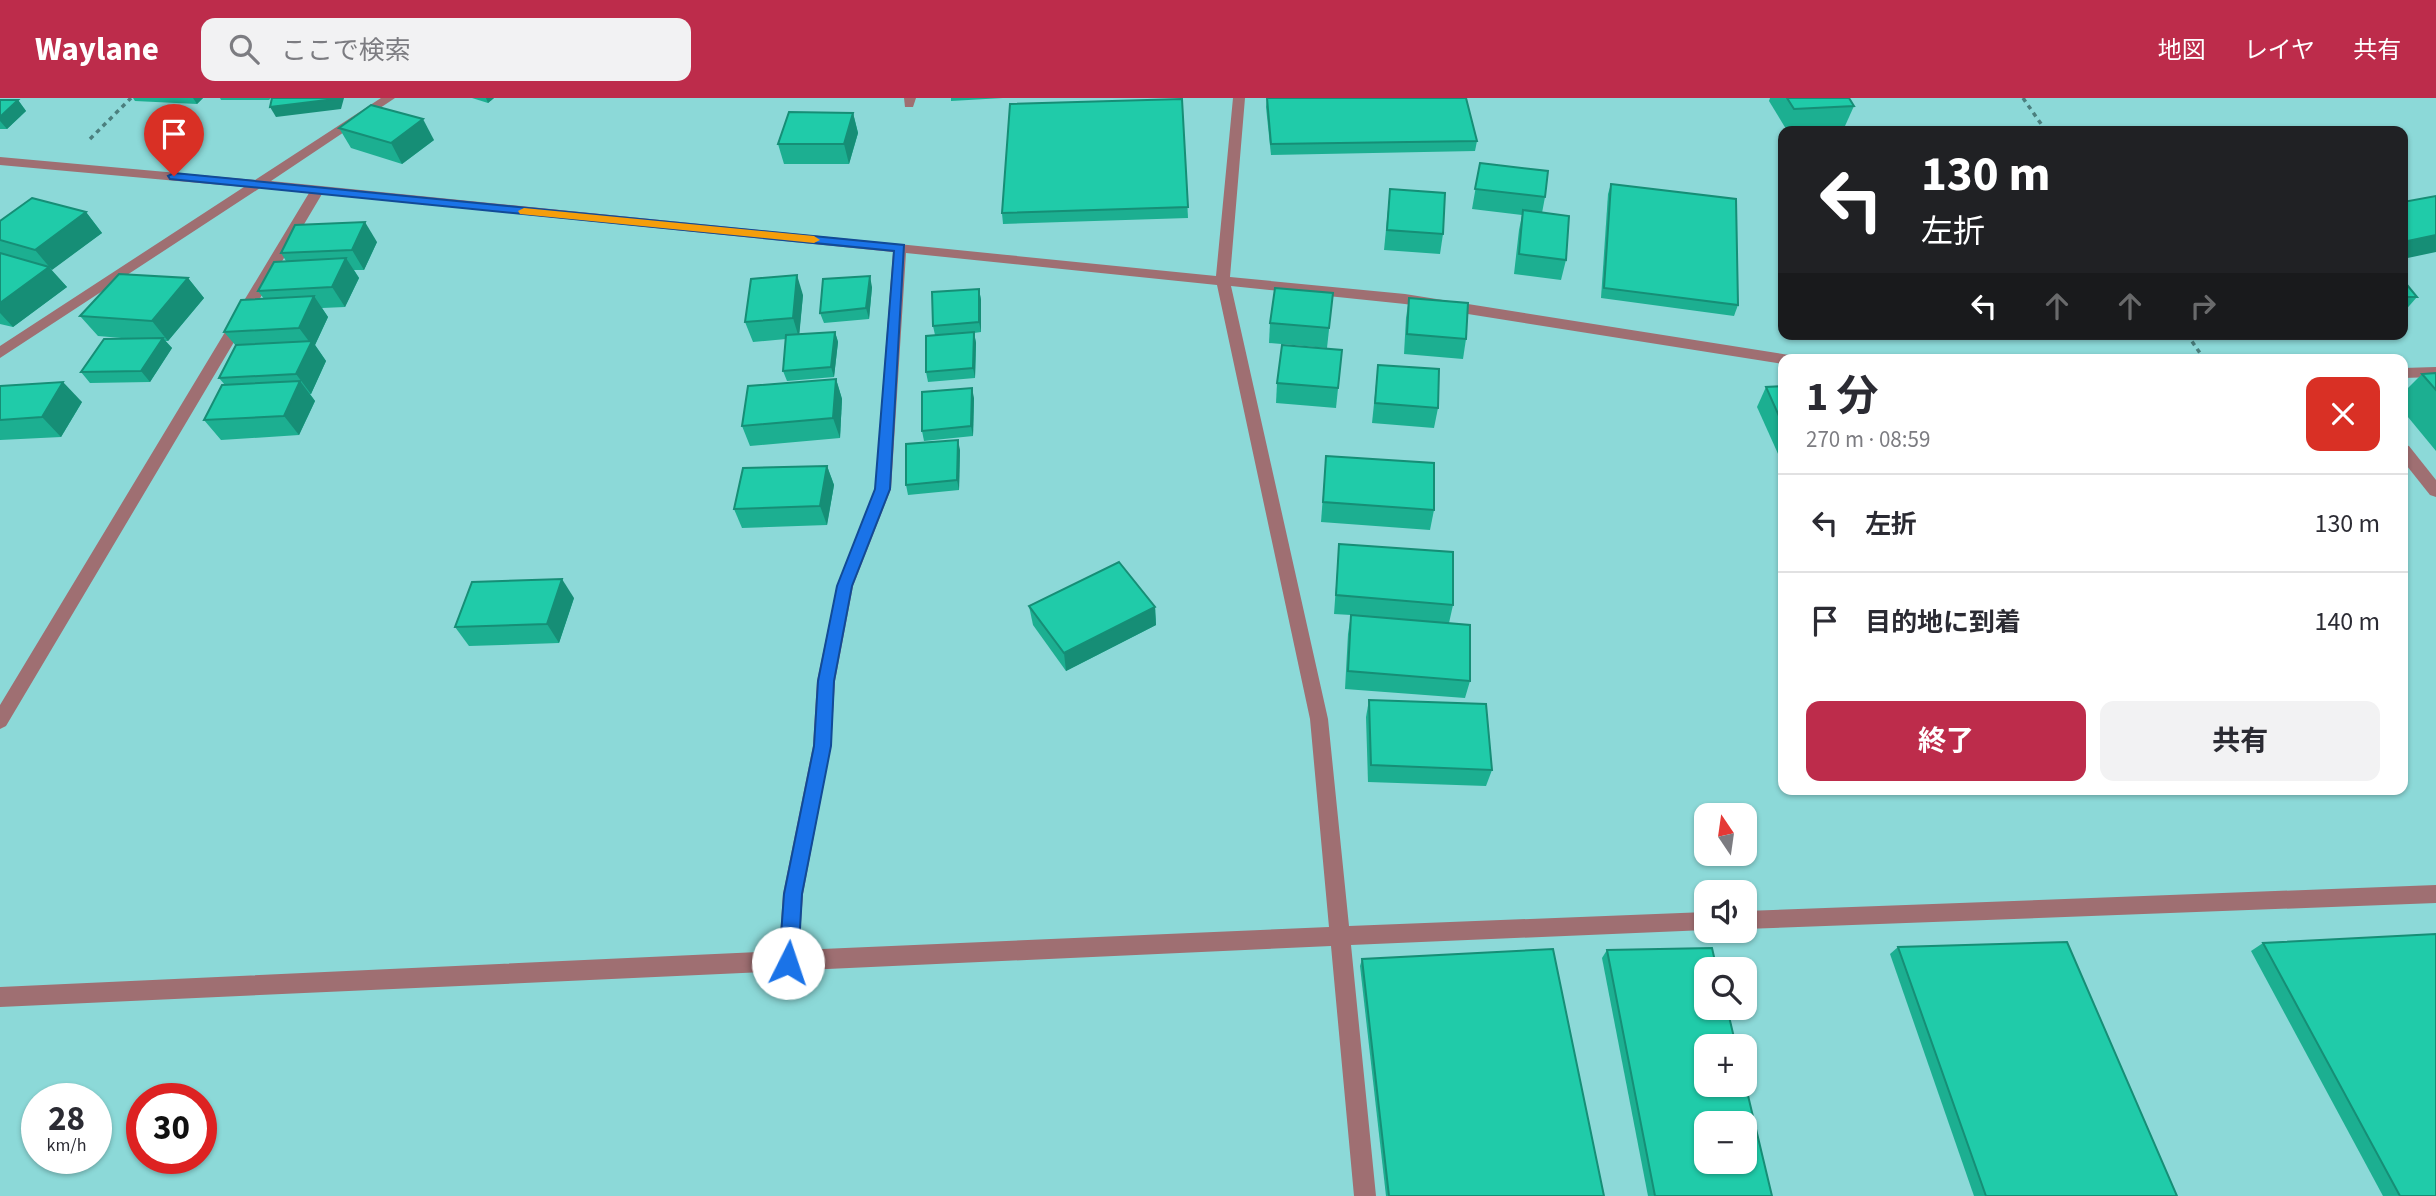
<!DOCTYPE html>
<html lang="ja">
<head>
<meta charset="utf-8">
<style>
	body { margin:0; font-family:"Source Sans 3","Noto Sans JP",sans-serif; background:#f2f2f3; color:#2b2b33; height:100vh; display:flex; flex-direction:column; font-size:26px; white-space:nowrap }
	* { box-sizing:border-box; margin:0 }
	p { font-size:23px; color:#7c7c81 }
	.icon { flex:none; width:38px; height:38px; fill:none; stroke:currentColor; stroke-width:2; stroke-linecap:round; stroke-linejoin:round }
	.map { position:relative; flex:1; overflow:hidden }
	.side { position:absolute; left:1778px; top:256px; width:630px; height:441px; display:flex; flex-direction:column; background:#fff; border-radius:14px; box-shadow:0 2px 5px #0004 }
	.side>* { flex:none }
	.banner { position:absolute; left:1778px; top:28px; width:630px; height:214px; border-radius:14px; box-shadow:0 2px 5px #0004; background:#202124; color:#fff; overflow:hidden }
	.needle { width:46px; rotate:347deg }
	.buttons { position:absolute; left:1694px; top:705px; display:grid; gap:14px }
	.buttons a { display:grid; place-items:center; width:63px; height:63px; border-radius:14px; background:#fff; box-shadow:0 2px 5px #0004; font-size:35px }
	.speed { position:absolute; left:21px; top:985px; display:flex; gap:14px; font-size:35px; font-weight:700; text-align:center }
	.speed>* { display:grid; place-content:center; width:91px; height:91px; border-radius:50%; background:#fff; box-shadow:0 2px 5px #0004; line-height:1 }
	.speed small { font-size:18px; font-weight:400 }
	.speed .limit { border:10px solid #d22; background:#fff; color:#111 }
	.pin { position:absolute; display:grid; place-items:center; width:60px; height:60px; color:#fff; margin:-72px -30px; border-radius:50% 50% 50% 0; rotate:-45deg; box-shadow:0 0 7px #0007 }
	.pin .icon { rotate:45deg }
	.me { position:absolute; width:77px; margin:-38px; rotate:4deg; stroke-linejoin:round; filter:drop-shadow(0 0 5px #0008) }
	.turn { display:flex; align-items:center; gap:24px; height:147px; padding:0 28px; font-size:32px }
	.turn .icon { width:91px; height:91px; stroke-width:2.5 }
	.turn b { display:block; font-size:49px; line-height:60px }
	.lanes { display:flex; align-items:center; height:66px; padding:0 28px; background:#0003; justify-content:center; gap:35px; direction:ltr }
	.lanes .off { opacity:.35 }
	.round { display:grid; place-items:center; flex:none; width:74px; height:74px; border-radius:14px; background:#f2f2f3 }
	.overview { display:flex; align-items:center; justify-content:space-between; height:119px; padding:0 28px }
	h1 { font-size:42px; font-weight:700; line-height:52px }
	.primary-button { display:flex; gap:14px; margin-top:auto; padding:14px 28px }
	.primary-button a { flex:1; height:80px; border-radius:14px; background:#bd2c4b; color:#fff; font-size:28px; font-weight:700; line-height:80px; text-align:center }
	.primary-button a+a { background:#f2f2f3; color:#2b2b33 }
	ul { padding:0; list-style:none }
	li { display:flex; align-items:center; gap:21px; height:98px; padding:0 28px; border-top:2px solid #e1e1e2 }
	li div { flex:1 }
	li b { display:block; font-size:26px }
	li em { font-style:normal }
	header { display:flex; align-items:center; gap:42px; box-sizing:border-box; height:98px; padding:0 35px; background:#bd2c4b; color:#fff }
	header strong { font-size:33px }
	nav { display:flex; gap:38px; margin-inline-start:auto; font-size:24px }
	.search { width:490px; height:63px; background:#f2f2f3; display:flex; align-items:center; gap:18px; box-sizing:border-box; padding:0 24px; border-radius:14px; color:#7c7c81; font-size:26px }
	.map>svg:first-child { display:block }
</style>
</head>
<body>
<header>
<strong>Waylane</strong>
<div class="search"><svg class="icon" aria-label="search" viewBox="0 0 24 24"><circle cx="10" cy="10" r="6"/><path d="M15 15l6 6"/></svg>ここで検索</div>
<nav><a>地図</a><a>レイヤ</a><a>共有</a></nav>
</header>
<div class="map">
<svg width="2436" height="1098" viewBox="0 0 2436 1098">
	<rect width="100%" height="100%" fill="#8cd9d8"/>
	<g fill="none" stroke-linecap="round" stroke-linejoin="round">
		<!-- path -->
		<g stroke="#4b7f7e" stroke-width="3.5" stroke-dasharray="4.5 4.5" stroke-linecap="butt">
			<path d="M2023,0L2046,33"/>
			<path d="M90,41L131,0"/>
			<path d="M2187,236L2204,261"/>
		</g>
		<!-- minor -->
		<g fill="#9f6f72" fill-rule="evenodd">
			<path d="M381,0H395L271,83L1216,178L1233,0H1245L1230,179L1405,196L1789,257L1791,261H1783V266L1405,206L1231,188L1328,621L1349,828L1706,814V832L1351,847L1376,1098H1354L1331,848L0,909V889L779,853L783,796L813,648L817,583L837,488L875,391L893,154L322,96L6,628L0,631V607L309,95L260,90L0,260V248L244,89L0,67V59L255,82ZM906,155L1217,187L1310,621L1329,829L799,852L803,796L831,648L835,583L853,488L891,391Z"/>
			<path d="M904,0H916L913,9H905Z"/>
			<path d="M2436,269V279L2403,280V270Z"/>
			<path d="M2403,346L2409,348L2436,382V399L2430,397L2403,363Z"/>
			<path d="M2436,787V805L1745,831V813Z"/>
		</g>
	</g>
	<!-- wall -->
	<g fill="#1caf91">
		<path d="M133,0H203L197,6L135,3Z"/>
		<path d="M220,0H271L269,2H221Z"/>
		<path d="M472,0H494L488,5Z"/>
		<path d="M951,0H1003L951,3Z"/>
		<path d="M1267,0L1477,43L1475,53L1271,57L1266,9Z"/>
		<path d="M1770,0H1849L1854,8L1845,28L1786,31L1769,3Z"/>
		<path d="M1182,1L1188,120L1003,126L1002,115Z"/>
		<path d="M0,2H18L26,13L7,31H0Z"/>
		<path d="M853,15L858,35L849,66H784L778,46Z"/>
		<path d="M339,30L434,42L402,66L351,50Z"/>
		<path d="M1480,65L1545,99L1542,115L1566,162L1561,182L1514,176L1519,132L1522,117L1472,111Z"/>
		<path d="M1611,86L1738,207L1734,218L1601,200L1608,96Z"/>
		<path d="M1390,91L1443,136L1440,156L1384,152Z"/>
		<path d="M86,114L102,135L51,172L67,189L13,229L0,226V123Z"/>
		<path d="M377,144L364,172H354L359,180L345,209L322,210L328,219L315,247L326,263L311,296H310L315,303L299,337L221,342L204,322L225,287L219,280L236,248L224,234L264,201L258,193L286,163L281,155Z"/>
		<path d="M188,180L204,200L168,243H165L172,250L150,284L90,285L81,274L133,241L98,238L80,218Z"/>
		<path d="M2403,182L2417,199L2403,215Z"/>
		<path d="M872,189L869,221L824,225L820,215Z"/>
		<path d="M979,191L981,202V234L974,235L976,245L975,280L928,284L926,274L935,237L933,228Z"/>
		<path d="M1333,195L1327,250L1269,245L1270,225Z"/>
		<path d="M803,197L799,236L835,234L838,244L834,279L787,283L783,273L786,241L753,244L745,224Z"/>
		<path d="M1409,200L1466,241L1463,261L1404,256L1406,220Z"/>
		<path d="M1342,252L1336,310L1276,305L1277,285Z"/>
		<path d="M1378,267L1438,310L1434,330L1372,325Z"/>
		<path d="M2436,275V353L2403,313V295L2422,276Z"/>
		<path d="M836,281L842,301L840,340L750,348L742,328Z"/>
		<path d="M0,288L82,304L61,339L0,342Z"/>
		<path d="M1783,288V367L1757,309L1766,289Z"/>
		<path d="M974,300L973,338L924,343L922,333Z"/>
		<path d="M960,352L959,392L908,397L906,387Z"/>
		<path d="M1326,358L1434,412L1430,432L1321,424Z"/>
		<path d="M827,368L834,387L827,427L742,430L734,411Z"/>
		<path d="M1339,446L1453,507L1449,525L1470,583L1465,600L1345,591L1348,536L1351,517L1334,516Z"/>
		<path d="M574,500L559,545L469,548L455,529Z"/>
		<path d="M1029,508L1155,509L1156,527L1066,573L1033,527Z"/>
		<path d="M1369,602L1492,672L1486,688L1368,684L1366,619Z"/>
		<path d="M2263,845L2436,1098H2383L2251,853Z"/>
		<path d="M1898,849L2177,1098H1974L1890,856Z"/>
		<path d="M1607,852L1772,1098H1648L1602,860Z"/>
		<path d="M1362,861L1604,1098H1386L1360,868Z"/>
	</g>
	<!-- shaded-wall -->
	<g fill="#168e76">
		<path d="M193,0H203L197,6Z"/>
		<path d="M335,0H344L341,11L276,19L270,9Z"/>
		<path d="M486,0H494L488,5Z"/>
		<path d="M18,2L26,13L7,31L0,23V19Z"/>
		<path d="M853,15L858,35L849,66L844,46Z"/>
		<path d="M423,21L434,42L402,66L391,45Z"/>
		<path d="M86,114L102,135L52,172L35,152Z"/>
		<path d="M365,124L377,144L364,172L352,152Z"/>
		<path d="M2436,137V154L2403,161V144Z"/>
		<path d="M346,160L359,180L345,209L332,189Z"/>
		<path d="M49,169L67,189L13,229L0,215V205Z"/>
		<path d="M797,177L803,197L799,240L793,220Z"/>
		<path d="M870,178L872,189L869,221L866,210Z"/>
		<path d="M188,180L204,200L168,243L152,223Z"/>
		<path d="M979,191L981,202V234L979,224Z"/>
		<path d="M314,198L328,219L315,247L326,263L311,296L296,276L311,246L299,230Z"/>
		<path d="M835,234L838,244L834,279L831,269Z"/>
		<path d="M974,234L976,245L975,280L973,270Z"/>
		<path d="M163,240L172,250L150,284L141,273Z"/>
		<path d="M836,281L842,301L840,340L833,320Z"/>
		<path d="M300,283L315,303L299,337L284,318Z"/>
		<path d="M63,284L82,304L61,339L42,319Z"/>
		<path d="M972,290L974,300L973,338L971,328Z"/>
		<path d="M958,342L960,352L959,392L957,382Z"/>
		<path d="M827,368L834,387L827,427L820,408Z"/>
		<path d="M562,481L574,500L559,545L547,526Z"/>
		<path d="M1155,509L1156,527L1066,573L1064,555Z"/>
	</g>
	<!-- building -->
	<g fill="#20cba9" stroke="#168e76" stroke-width="2" fill-rule="evenodd">
		<path d="M272,0H335V1L270,9Z"/>
		<path d="M1267,0H1466L1477,43L1271,46Z"/>
		<path d="M1787,0H1849L1854,8L1794,11Z"/>
		<path d="M1182,1L1188,109L1002,115L1010,6Z"/>
		<path d="M0,2H18L0,19Z"/>
		<path d="M371,7L423,21L391,45L339,30Z"/>
		<path d="M789,14L853,15L844,46H778Z"/>
		<path d="M1480,65L1548,73L1545,99L1475,91Z"/>
		<path d="M1611,86L1736,101L1738,207L1604,190Z"/>
		<path d="M1390,91L1445,95L1443,136L1387,132Z"/>
		<path d="M2436,98V137L2403,144V104Z"/>
		<path d="M32,100L86,114L35,152L0,142V123Z"/>
		<path d="M1523,112L1569,118L1566,162L1519,156Z"/>
		<path d="M365,124L352,152L281,155L295,127Z"/>
		<path d="M0,155L49,169L0,205Z"/>
		<path d="M346,160L332,189L258,193L274,164Z"/>
		<path d="M119,176L188,180L152,223L80,218Z"/>
		<path d="M797,177L793,220L745,224L751,181Z"/>
		<path d="M870,178L866,210L820,215L823,181Z"/>
		<path d="M2403,182L2417,199H2403Z"/>
		<path d="M1275,190L1333,195L1329,230L1270,225Z"/>
		<path d="M979,191V224L933,228L932,194Z"/>
		<path d="M314,198L299,230L224,234L241,202Z"/>
		<path d="M1409,200L1468,205L1466,241L1407,236Z"/>
		<path d="M835,234L831,269L783,273L786,237Z"/>
		<path d="M974,234L973,270L926,274V238Z"/>
		<path d="M163,240L141,273L81,274L104,241Z"/>
		<path d="M312,243L296,276L219,280L236,247Z"/>
		<path d="M1282,247L1342,252L1338,290L1277,285Z"/>
		<path d="M1378,267L1439,271L1438,310L1375,305Z"/>
		<path d="M2436,275V292L2422,276Z"/>
		<path d="M836,281L833,320L742,328L748,288Z"/>
		<path d="M300,283L284,318L204,322L222,287Z"/>
		<path d="M63,284L42,319L0,322V288Z"/>
		<path d="M1783,288V327L1766,289Z"/>
		<path d="M972,290L971,328L922,333V294Z"/>
		<path d="M958,342L957,382L906,387V346Z"/>
		<path d="M1326,358L1434,365V412L1323,404Z"/>
		<path d="M827,368L820,408L734,411L743,370Z"/>
		<path d="M1339,446L1453,454V507L1336,497Z"/>
		<path d="M1119,464L1155,509L1064,555L1029,508Z"/>
		<path d="M562,481L547,526L455,529L472,484Z"/>
		<path d="M1351,517L1470,527V583L1348,573Z"/>
		<path d="M1369,602L1486,606L1492,672L1371,667Z"/>
		<path d="M2436,836V1098H2400L2263,845Z"/>
		<path d="M2067,844L2177,1098H1986L1898,849Z"/>
		<path d="M1712,850L1717,872H1706V910H1727L1736,948H1706V987H1745V985L1772,1098H1655L1607,852ZM1706,1026H1745V1064H1706Z"/>
		<path d="M1553,851L1604,1098H1389L1362,861Z"/>
	</g>
	<!-- route -->
	<path fill="#1a73e8" stroke="#114b97" stroke-width="2" d="M174,75L904,147L890,391L852,488L834,583L831,648L802,796L798,865L795,871L788,874L782,871L779,865L784,796L814,648L818,583L837,488L875,391L894,153L170,81L168,78Z"/>
	<!-- slow -->
	<path fill="#f59e0b" d="M524,110L814,138L820,142L814,145L520,116L518,113Z"/>
</svg>
<div class="buttons">
<a><svg class="needle" viewBox="-14 -14 28 28"><path d="M0-13l5 13h-10z" fill="#e53935"/><path d="M0 13l5-13h-10z" fill="#7c7c81"/></svg></a>
<a><svg class="icon" aria-label="sound" viewBox="0 0 24 24"><path d="M4 9h4l5-4v14l-5-4H4zM17 9q2 3 0 6"/></svg></a>
<a><svg class="icon" aria-label="search" viewBox="0 0 24 24"><circle cx="10" cy="10" r="6"/><path d="M15 15l6 6"/></svg></a>
<a>+</a>
<a>−</a>
</div>
<div class="speed"><div>28<small>km/h</small></div><div class="limit">30</div></div>
<div class="pin" style="left:174px;top:78px;background:#d93025"><svg class="icon" aria-label="arrive" viewBox="0 0 24 24"><path d="M6 21V4h12l-3 4 3 4H6"/></svg></div>
<svg class="me" style="left:788px;top:865px" viewBox="-20 -20 40 40"><circle r="19" fill="#fff"/><path d="M0-13L10 11 0 6-10 11z" fill="#1a73e8"/></svg>
<div class="banner">
<div class="turn"><svg class="icon" aria-label="left" viewBox="0 0 24 24"><path d="M17 20v-9H6M10 6l-5 5 5 5"/></svg><div><b>130 m</b>左折</div></div>
<div class="lanes"><svg class="icon" aria-label="left" viewBox="0 0 24 24"><path d="M17 20v-9H6M10 6l-5 5 5 5"/></svg><svg class="icon off" aria-label="ahead" viewBox="0 0 24 24"><path d="M12 20V5M6 11l6-6 6 6"/></svg><svg class="icon off" aria-label="ahead" viewBox="0 0 24 24"><path d="M12 20V5M6 11l6-6 6 6"/></svg><svg class="icon off" aria-label="right" viewBox="0 0 24 24"><path d="M7 20v-9h11M14 6l5 5-5 5"/></svg></div>
</div>
<section class="side">
<div class="overview"><div><h1>1 分</h1><p>270 m · 08:59</p></div><a class="round" style="background:#d93025;color:#fff"><svg class="icon" aria-label="close" viewBox="0 0 24 24"><path d="M6 6l12 12M18 6L6 18"/></svg></a></div>
<ul>
<li><svg class="icon" aria-label="left" viewBox="0 0 24 24"><path d="M17 20v-9H6M10 6l-5 5 5 5"/></svg><div><b>左折</b></div><em>130 m</em></li>
<li><svg class="icon" aria-label="arrive" viewBox="0 0 24 24"><path d="M6 21V4h12l-3 4 3 4H6"/></svg><div><b>目的地に到着</b></div><em>140 m</em></li>
</ul>
<div class="primary-button"><a>終了</a><a>共有</a></div>
</section>
</div>
</body>
</html>
